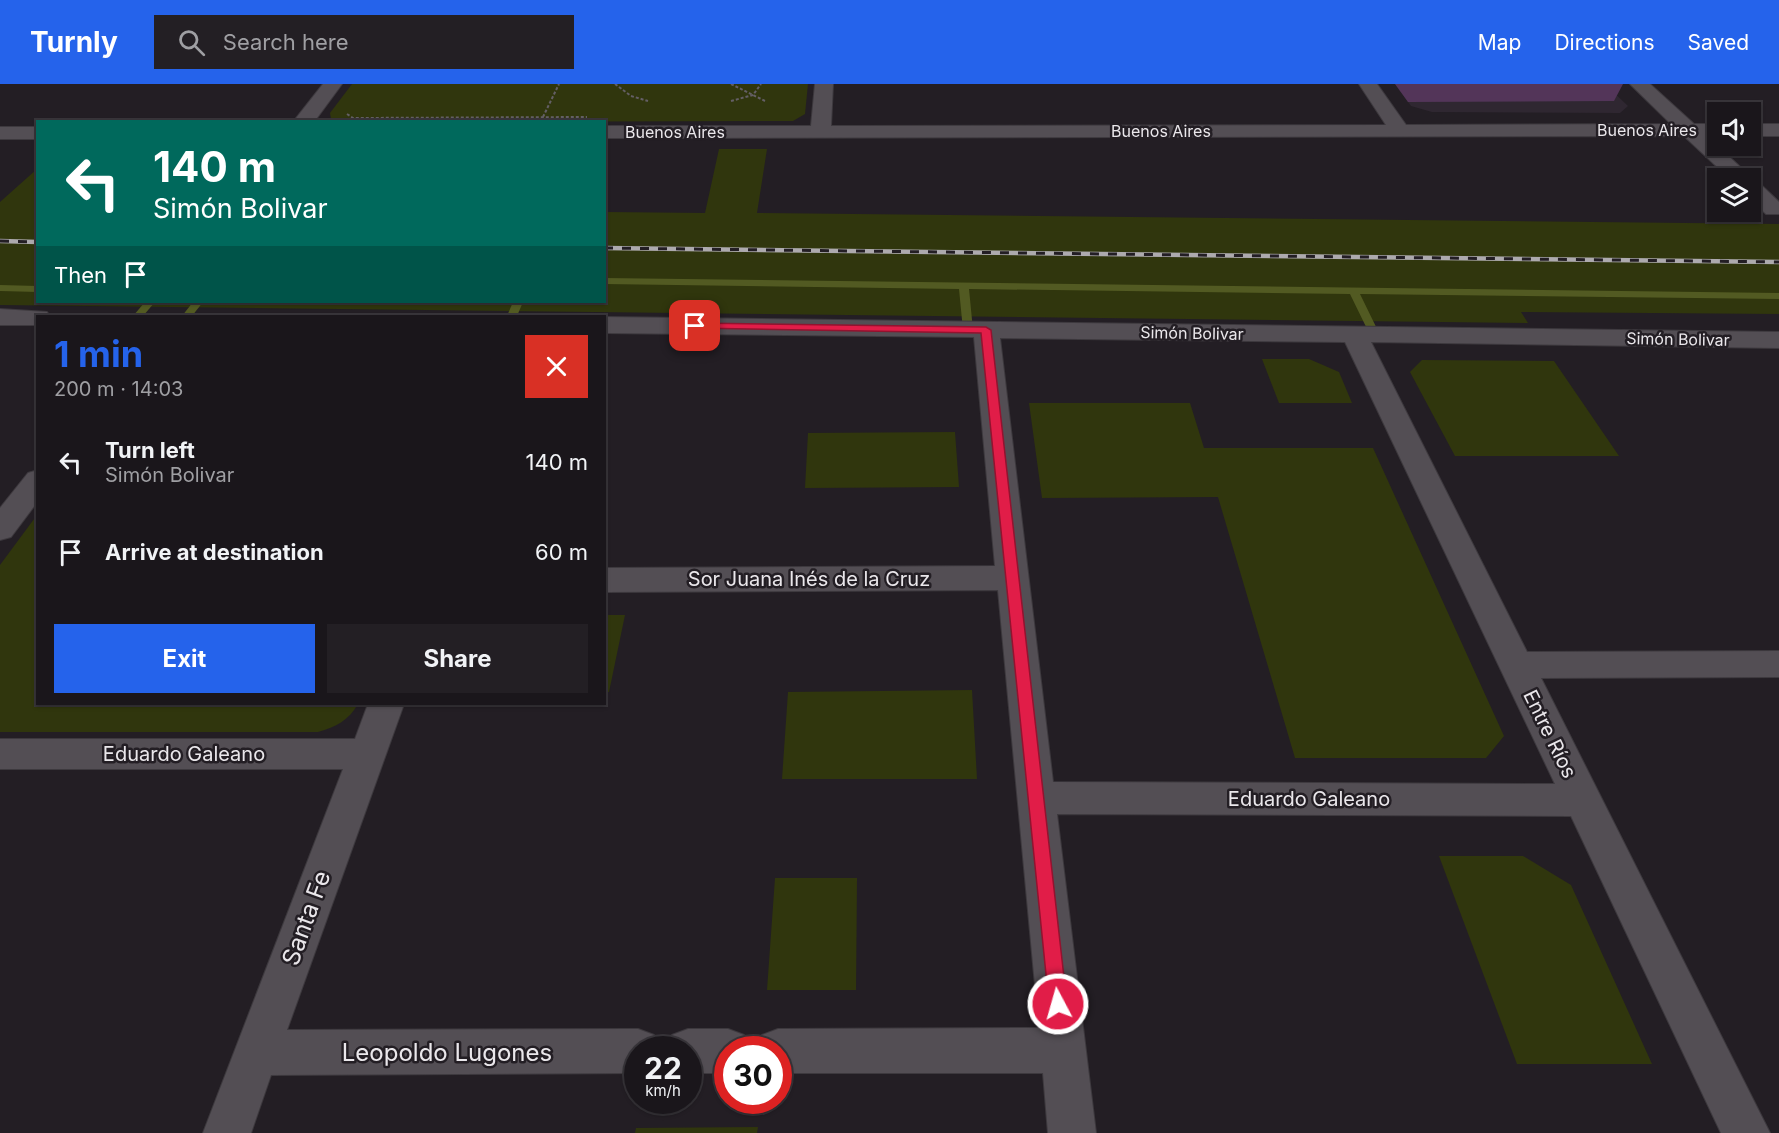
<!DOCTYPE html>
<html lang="en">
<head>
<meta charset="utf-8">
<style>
	body { margin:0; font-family:Inter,sans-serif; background:#231f24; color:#f1f3f6; height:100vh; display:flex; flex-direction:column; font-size:22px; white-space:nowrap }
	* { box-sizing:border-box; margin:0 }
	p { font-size:20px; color:#9f9fa3 }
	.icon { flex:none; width:33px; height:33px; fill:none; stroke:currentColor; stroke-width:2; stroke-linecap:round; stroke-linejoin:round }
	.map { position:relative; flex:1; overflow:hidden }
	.sheet { position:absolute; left:36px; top:231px; width:570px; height:390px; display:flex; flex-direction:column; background:#1a161b; border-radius:0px; box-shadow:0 2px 4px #0004,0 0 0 2px #38353a }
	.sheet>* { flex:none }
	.top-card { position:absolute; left:36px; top:36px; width:570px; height:183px; border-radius:0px; box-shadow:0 2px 4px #0004,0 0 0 2px #38353a; background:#00695c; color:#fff; overflow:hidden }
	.controls { position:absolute; left:1707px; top:18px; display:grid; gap:12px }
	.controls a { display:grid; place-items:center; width:54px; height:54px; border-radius:0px; background:#1a161b; box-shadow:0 2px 4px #0004,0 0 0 2px #38353a; font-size:30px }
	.speed { position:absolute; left:624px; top:952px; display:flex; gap:12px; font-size:30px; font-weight:700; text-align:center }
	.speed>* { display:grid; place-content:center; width:78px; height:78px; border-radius:50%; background:#1a161b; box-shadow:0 2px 4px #0004,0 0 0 2px #38353a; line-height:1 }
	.speed small { font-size:15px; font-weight:400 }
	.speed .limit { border:9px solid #d22; background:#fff; color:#111 }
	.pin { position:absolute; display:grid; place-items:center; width:51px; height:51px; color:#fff; margin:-26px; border-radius:12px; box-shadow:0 3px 9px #0006 }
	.me { position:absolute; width:66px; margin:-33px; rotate:354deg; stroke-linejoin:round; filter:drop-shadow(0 0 4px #0008) }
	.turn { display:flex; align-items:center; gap:21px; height:126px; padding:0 18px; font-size:27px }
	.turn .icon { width:78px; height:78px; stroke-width:2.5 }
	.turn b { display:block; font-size:42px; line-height:51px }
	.then { display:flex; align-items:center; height:57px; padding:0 18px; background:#0003; gap:12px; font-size:22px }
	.round { display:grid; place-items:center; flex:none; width:63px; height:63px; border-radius:0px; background:#231f24 }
	.head { display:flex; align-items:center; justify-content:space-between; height:102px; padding:0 18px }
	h1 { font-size:36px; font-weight:700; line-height:45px; color:#2563eb }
	.action { display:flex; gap:12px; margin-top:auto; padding:12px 18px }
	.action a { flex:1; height:69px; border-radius:0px; background:#2563eb; color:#fff; font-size:24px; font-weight:700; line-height:69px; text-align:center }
	.action a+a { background:#231f24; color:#f1f3f6 }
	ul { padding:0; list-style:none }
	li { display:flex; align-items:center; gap:18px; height:90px; padding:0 18px }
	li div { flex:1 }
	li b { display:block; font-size:22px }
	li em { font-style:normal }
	header { display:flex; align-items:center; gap:36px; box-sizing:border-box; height:84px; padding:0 30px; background:#2563eb; color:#fff }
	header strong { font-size:28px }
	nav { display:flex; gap:33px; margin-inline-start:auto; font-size:21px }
	.search { width:420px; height:54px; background:#231f24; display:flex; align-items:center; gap:15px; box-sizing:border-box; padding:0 21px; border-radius:0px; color:#9f9fa3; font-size:22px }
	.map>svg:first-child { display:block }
</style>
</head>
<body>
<header>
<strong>Turnly</strong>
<div class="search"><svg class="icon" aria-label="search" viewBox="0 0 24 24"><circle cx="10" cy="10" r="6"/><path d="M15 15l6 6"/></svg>Search here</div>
<nav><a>Map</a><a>Directions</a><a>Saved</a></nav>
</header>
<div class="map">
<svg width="1779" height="1049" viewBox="0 0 1779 1049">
	<rect width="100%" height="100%" fill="#231e24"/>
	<!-- built -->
	<path fill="#2f2731" d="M1395,0H1605L1628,22L1620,29L1432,28L1411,22Z"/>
	<!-- green -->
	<g fill="#30360d">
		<path d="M352,0H808L805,30L793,37L337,38L331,35L330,29Z"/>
		<path d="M719,65H767L757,129L1779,140V230L1521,228L1528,239L0,221V118L37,85L38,218H604L605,128L705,129Z"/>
		<path d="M1262,275H1309L1339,288L1352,319H1279Z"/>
		<path d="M1422,276L1554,277L1619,372H1455L1410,288Z"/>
		<path d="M1029,319H1190L1204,364H1373L1504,652L1486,674H1295L1218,413L1042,414Z"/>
		<path d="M955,348L959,403L805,404L808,349Z"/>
		<path d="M37,431L38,620H358C349,636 336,643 318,648H0V481Z"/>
		<path d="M604,531H625L609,608H605Z"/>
		<path d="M972,606L977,695H782L788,608Z"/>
		<path d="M1439,772H1523L1571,801L1652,980H1517Z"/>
		<path d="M775,794H857L856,906H767Z"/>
		<path d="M758,1043L757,1049H635L636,1044Z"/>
	</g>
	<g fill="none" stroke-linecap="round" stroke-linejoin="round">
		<!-- stream -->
		<g fill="#525a22" fill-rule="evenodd">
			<path d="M604,194L1779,209V215L1360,210L1380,251L1375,254L1370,251L1350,210L969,205L973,246L968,249L963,246L959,205L604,200Z"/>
			<path d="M0,201L38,202V208L0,207Z"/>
			<path d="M145,218H155L143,232H133Z"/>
			<path d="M193,218H203L192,232H182Z"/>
			<path d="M513,218H523L517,232H507Z"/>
		</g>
		<!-- minor casing -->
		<g stroke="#3d393e" stroke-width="2">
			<g id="minor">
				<path d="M323,0H342L314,38H293Z"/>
				<path d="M815,0H833L831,42L1386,41L1359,0H1377L1406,41L1671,40L1630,0H1650L1694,40H1718V52H1707L1752,94H1729L1684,52L604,54V42H811Z"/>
				<rect x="1750" y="40" width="29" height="12"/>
				<rect x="0" y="43" width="38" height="12"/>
				<path d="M1750,97L1758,98L1779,118V130H1766L1750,115Z"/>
				<path d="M0,225L47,228L50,232H38V241H0Z"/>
				<path d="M604,233L1779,248V264L1371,258L1527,568L1779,567V593L1541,594L1770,1049H1721L1571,732L1057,730L1096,1049H1048L1043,989H778V966H756L762,951L778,945L1039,944L998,506L604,508V484L995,482L974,253L604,249ZM1000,254L1345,258L1555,700L1053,698Z"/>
				<path d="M38,386V417L11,453L0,456V424L28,389Z"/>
				<path d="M368,620H404L287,946L638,945L654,951L660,966H638V989L271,991L251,1049H203L343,685H0V655H355Z"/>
				<path d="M688,945H728L744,951L750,966H728V989H688V966H666L672,951Z"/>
			</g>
		</g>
		<!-- path -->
		<g stroke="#645f65" stroke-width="2" stroke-dasharray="3 2" stroke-linecap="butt">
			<path d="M615,0L631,12L648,17"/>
			<path d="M731,0L765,17"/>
			<path d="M731,17L753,11L761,0"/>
			<path d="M347,30L353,34L587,33"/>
			<path d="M543,33L559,0"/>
		</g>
		<!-- minor -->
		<use href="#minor" fill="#534e54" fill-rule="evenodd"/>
		<!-- rail casing -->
		<g stroke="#adaaae" stroke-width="4.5">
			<g id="rail">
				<path d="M0,157L38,158"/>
				<path d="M604,164L1779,178"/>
			</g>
		</g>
		<!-- rail -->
		<use href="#rail" stroke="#231e24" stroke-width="3" stroke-dasharray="9" stroke-linecap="butt"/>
	</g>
	<!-- wall -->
	<path fill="#533559" d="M1395,0H1623L1614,17L1408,18Z"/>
	<!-- route -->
	<path fill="#e11d48" stroke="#92132f" stroke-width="1.5" d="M695,239L986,243L991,246L1067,920L1065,926L1058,929L1052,926L1049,920L981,249L692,244L690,242Z"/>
	<g text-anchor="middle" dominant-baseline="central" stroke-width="5" stroke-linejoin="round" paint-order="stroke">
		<!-- far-street labels -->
		<g font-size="16" fill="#eae7eb" stroke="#231e24">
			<text x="1647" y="46">Buenos Aires</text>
			<text x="1161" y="47">Buenos Aires</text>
			<text x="675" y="48">Buenos Aires</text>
			<text transform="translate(1192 249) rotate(1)">Simón Bolivar</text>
			<text transform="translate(1678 255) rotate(1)">Simón Bolivar</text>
		</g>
		<!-- street labels -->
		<g font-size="20" fill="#eae7eb" stroke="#231e24">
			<text x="809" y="495">Sor Juana Inés de la Cruz</text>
			<text transform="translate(1550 650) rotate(64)">Entre Ríos</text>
			<text x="184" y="670">Eduardo Galeano</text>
			<text x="1309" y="715">Eduardo Galeano</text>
		</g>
		<!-- near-street labels -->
		<g font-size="24" fill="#eae7eb" stroke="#231e24">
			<text transform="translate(306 834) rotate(-70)">Santa Fe</text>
			<text x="447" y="968">Leopoldo Lugones</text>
		</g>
	</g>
</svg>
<div class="controls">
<a><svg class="icon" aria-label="sound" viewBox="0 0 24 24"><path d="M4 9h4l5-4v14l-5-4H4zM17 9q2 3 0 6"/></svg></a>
<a><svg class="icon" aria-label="layers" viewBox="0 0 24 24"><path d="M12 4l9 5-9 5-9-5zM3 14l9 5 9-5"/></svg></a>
</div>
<div class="speed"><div>22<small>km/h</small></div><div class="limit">30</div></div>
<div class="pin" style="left:695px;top:242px;background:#d93025"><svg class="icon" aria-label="arrive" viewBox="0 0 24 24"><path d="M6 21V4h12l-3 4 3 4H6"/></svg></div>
<svg class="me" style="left:1058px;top:920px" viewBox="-20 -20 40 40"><circle r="17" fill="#e11d48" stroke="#fff" stroke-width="3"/><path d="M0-11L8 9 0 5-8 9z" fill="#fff"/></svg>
<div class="top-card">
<div class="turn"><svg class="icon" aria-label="left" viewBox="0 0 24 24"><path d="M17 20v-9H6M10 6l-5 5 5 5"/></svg><div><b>140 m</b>Simón Bolivar</div></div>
<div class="then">Then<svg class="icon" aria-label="arrive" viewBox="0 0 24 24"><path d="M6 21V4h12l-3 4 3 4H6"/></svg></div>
</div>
<section class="sheet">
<div class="head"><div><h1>1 min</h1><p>200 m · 14:03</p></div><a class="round" style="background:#d93025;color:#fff"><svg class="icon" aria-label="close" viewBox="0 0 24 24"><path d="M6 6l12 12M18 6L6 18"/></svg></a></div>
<ul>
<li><svg class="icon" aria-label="left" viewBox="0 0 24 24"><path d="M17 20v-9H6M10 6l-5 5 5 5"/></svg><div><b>Turn left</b><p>Simón Bolivar</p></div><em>140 m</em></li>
<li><svg class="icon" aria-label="arrive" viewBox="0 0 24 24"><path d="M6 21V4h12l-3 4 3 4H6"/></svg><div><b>Arrive at destination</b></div><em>60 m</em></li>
</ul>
<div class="action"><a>Exit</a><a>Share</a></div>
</section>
</div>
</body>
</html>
